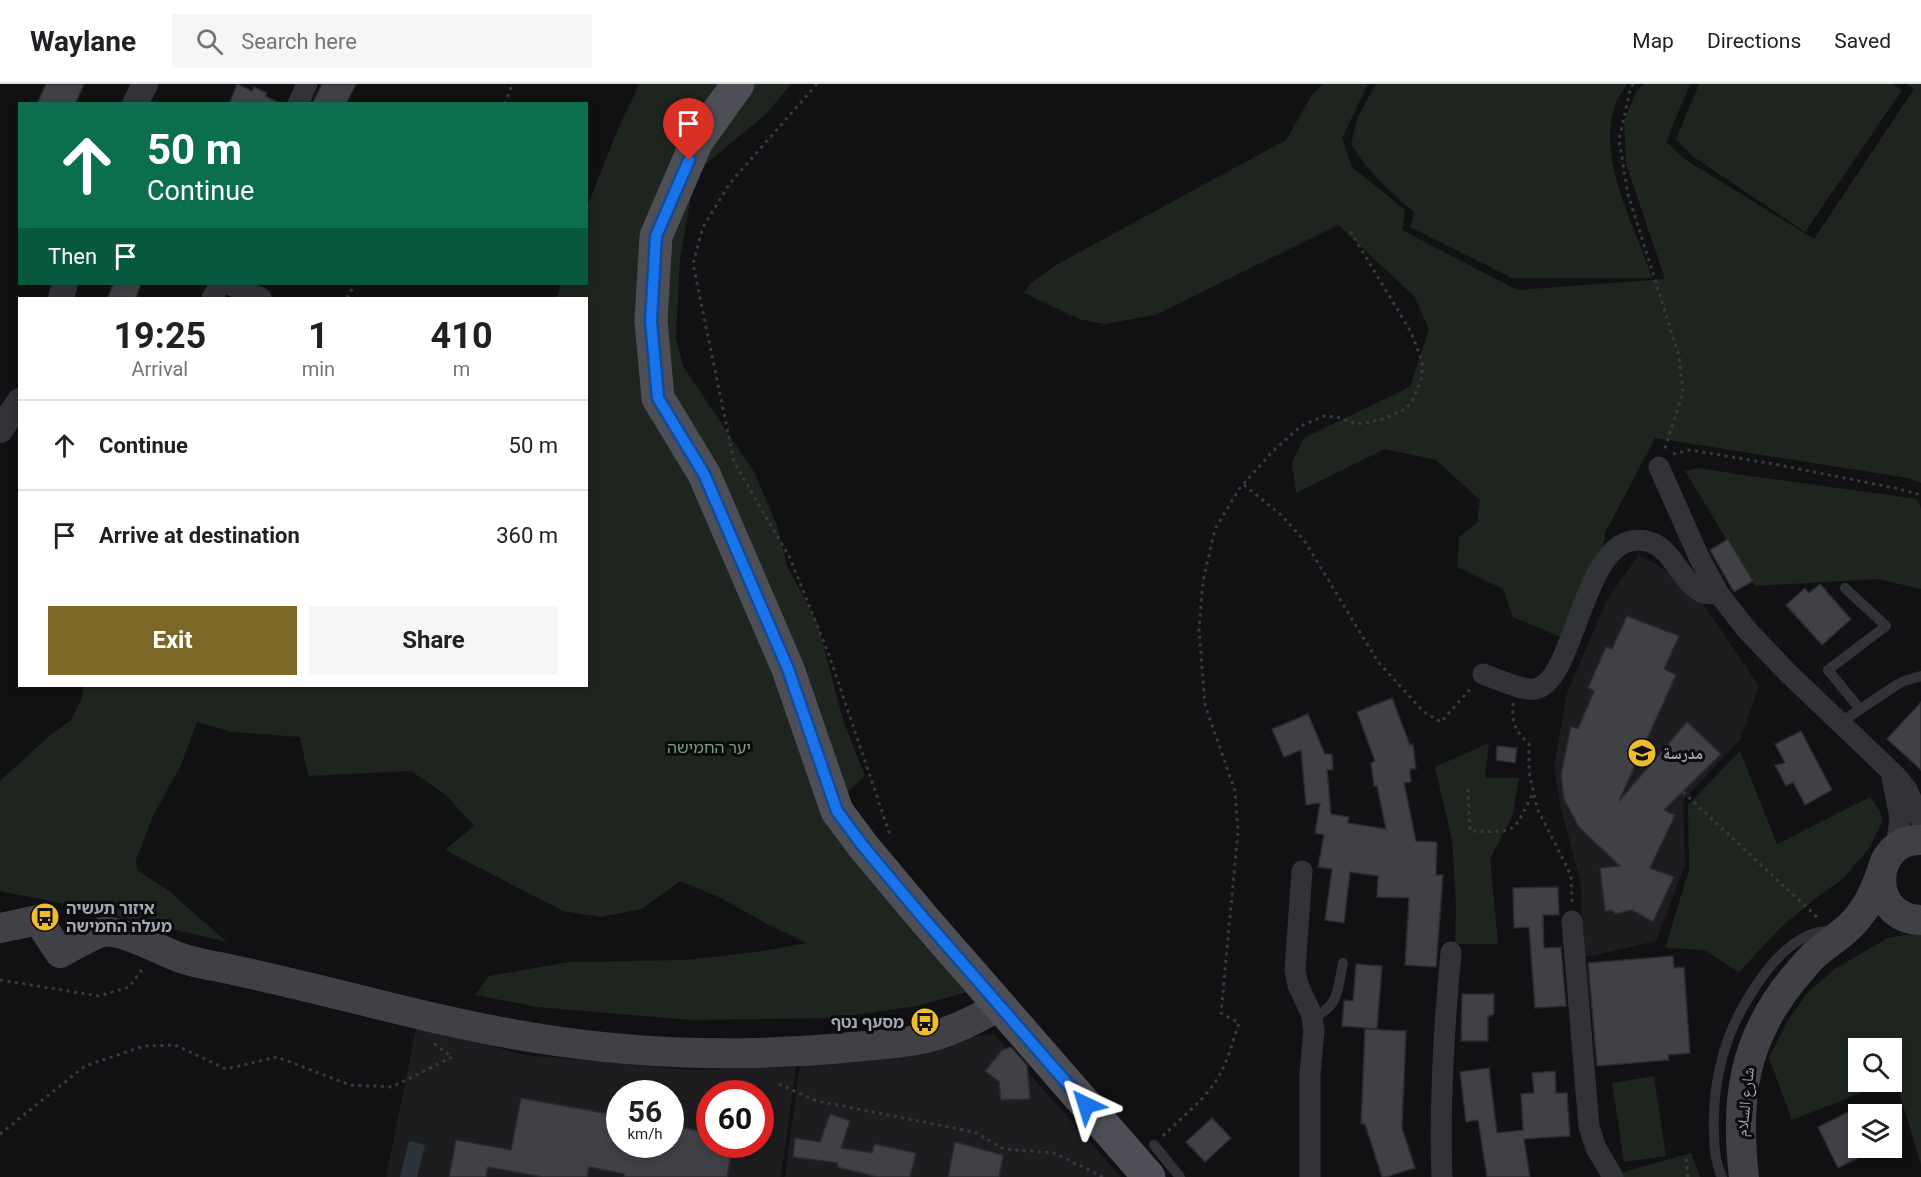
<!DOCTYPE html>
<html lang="en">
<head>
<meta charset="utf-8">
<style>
	body { margin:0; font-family:Roboto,"Noto Naskh Arabic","Noto Sans Hebrew",sans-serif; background:#f6f6f6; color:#202124; height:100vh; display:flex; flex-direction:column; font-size:22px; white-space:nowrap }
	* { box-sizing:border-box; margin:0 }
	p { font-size:20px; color:#757577 }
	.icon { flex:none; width:33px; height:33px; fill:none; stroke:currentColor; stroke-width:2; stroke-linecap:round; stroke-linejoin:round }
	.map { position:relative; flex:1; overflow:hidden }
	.panel { position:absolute; left:18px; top:213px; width:570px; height:390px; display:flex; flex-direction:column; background:#fff; border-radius:0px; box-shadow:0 3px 9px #0003 }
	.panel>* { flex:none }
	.top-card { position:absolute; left:18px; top:18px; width:570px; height:183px; border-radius:0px; box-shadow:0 3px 9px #0003; background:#0b6e4f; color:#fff; overflow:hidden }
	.fabs { position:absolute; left:1848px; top:954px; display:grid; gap:12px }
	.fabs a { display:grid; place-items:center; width:54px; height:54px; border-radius:0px; background:#fff; box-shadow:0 3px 9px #0003; font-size:30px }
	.speed { position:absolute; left:606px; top:996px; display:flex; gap:12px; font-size:30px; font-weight:700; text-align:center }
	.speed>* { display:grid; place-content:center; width:78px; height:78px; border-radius:50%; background:#fff; box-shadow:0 3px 9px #0003; line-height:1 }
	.speed small { font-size:15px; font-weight:400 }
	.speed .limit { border:9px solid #d22; background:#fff; color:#111 }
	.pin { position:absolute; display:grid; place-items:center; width:51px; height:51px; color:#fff; margin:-62px -26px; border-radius:50% 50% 50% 0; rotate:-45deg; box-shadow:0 0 6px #0007 }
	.pin .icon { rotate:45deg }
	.me { position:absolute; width:66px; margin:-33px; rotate:319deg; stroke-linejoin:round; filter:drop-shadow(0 0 4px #0008) }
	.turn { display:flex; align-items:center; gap:21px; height:126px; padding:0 30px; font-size:27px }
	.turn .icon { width:78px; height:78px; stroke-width:2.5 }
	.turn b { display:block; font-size:42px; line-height:51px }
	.then { display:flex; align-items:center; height:57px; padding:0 30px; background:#0003; gap:12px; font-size:22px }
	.eta { display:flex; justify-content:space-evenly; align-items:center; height:102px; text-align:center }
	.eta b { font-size:36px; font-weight:700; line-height:42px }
	.action { display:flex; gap:12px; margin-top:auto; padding:12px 30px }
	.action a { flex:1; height:69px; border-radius:0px; background:#7d6728; color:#fff; font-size:24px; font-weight:700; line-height:69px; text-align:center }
	.action a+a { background:#f6f6f6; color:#202124 }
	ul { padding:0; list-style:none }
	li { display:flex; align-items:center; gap:18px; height:90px; padding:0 30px; border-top:2px solid #e0e0e0 }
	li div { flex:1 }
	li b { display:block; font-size:22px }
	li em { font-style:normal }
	header { display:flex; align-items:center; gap:36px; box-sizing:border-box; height:84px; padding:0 30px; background:#fff; border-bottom:2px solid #e0e0e0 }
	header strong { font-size:28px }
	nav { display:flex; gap:33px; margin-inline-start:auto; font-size:21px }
	.search { width:420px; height:54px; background:#f6f6f6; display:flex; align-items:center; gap:15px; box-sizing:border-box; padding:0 21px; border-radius:0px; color:#757577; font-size:22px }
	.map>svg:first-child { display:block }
</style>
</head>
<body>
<header>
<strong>Waylane</strong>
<div class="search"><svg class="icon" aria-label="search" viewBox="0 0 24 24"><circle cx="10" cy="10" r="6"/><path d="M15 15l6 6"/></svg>Search here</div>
<nav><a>Map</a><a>Directions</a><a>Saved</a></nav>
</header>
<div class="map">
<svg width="1921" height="1093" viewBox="0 0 1921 1093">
	<rect width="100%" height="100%" fill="#111113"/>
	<!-- built -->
	<g fill="#1d1d20" fill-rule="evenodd">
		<path d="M1639,471L1689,499L1759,602L1740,655L1683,717L1685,781L1656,857L1583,874L1581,799L1561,725L1554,683L1567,609L1608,514Z"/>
		<path d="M417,941L524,971L693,986L796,983L781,1093H386ZM620,1010H670V1060H620ZM710,1010H760V1060H710Z"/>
		<path d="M994,950L1121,1093H785L800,980L817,976Z"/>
	</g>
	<!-- green -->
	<g fill="#1e251f">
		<path d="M639,0H791L765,31L695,89L680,175L676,254L683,282L754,388L777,441L787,482L818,540L843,636L865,692L833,721L971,907L917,922L834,934L691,936L538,923L475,911L489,892L569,878L686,876L756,868L807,859L769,841L721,814L680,797L642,825L601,833L563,827L445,766L474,742L446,711L411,687L308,692L300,653L232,648L197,638L181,681L154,730L136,776L137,786L169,807L227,858L66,820L0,807V697L47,654L71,636L82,614L83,602H586V214H557L561,200H586L587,123L616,50Z"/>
		<path d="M1323,0H1368L1342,54L1352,83L1405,126L1402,146L1517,206L1665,195L1626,80L1624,37L1637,6L1645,0H1690L1666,58L1686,76L1814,155L1914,5L1906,0H1921V399L1908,394L1655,354L1605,449L1599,495L1572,558L1513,533L1503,505L1457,483L1459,453L1477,439L1480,416L1436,376L1385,365L1296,409L1292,379L1304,354L1410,303L1429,245L1414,212L1338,141L1155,231L1105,240L1079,235L1024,209L1031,199L1056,181L1286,56L1312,11Z"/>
		<path d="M1376,0H1627C1624,5 1620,10 1617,16C1594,73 1635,140 1652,194H1512L1410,143L1415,129C1390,108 1368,88 1351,60L1358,32Z"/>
		<path d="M1699,0H1893L1902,6L1805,148L1691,71L1676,55Z"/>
		<path d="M1699,384L1736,390L1917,415L1921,424V505L1878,495L1755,502L1685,387Z"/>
		<path d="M1489,659L1485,694H1519L1512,733L1490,775L1498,860H1455L1456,821L1452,756L1435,683Z"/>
		<path d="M1740,667L1777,760L1870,713L1880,727L1882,738L1870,763L1844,794L1820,811L1781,843L1739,888L1704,866L1665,864L1689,786L1688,721Z"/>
		<path d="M1912,850H1921V1080L1895,995L1892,996V964H1858V998H1888L1792,1036L1769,974L1787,938L1808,908L1836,884L1888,854Z"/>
		<path d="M1654,992L1666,1072L1624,1078L1612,999Z"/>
		<path d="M1691,1069L1700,1093H1622L1620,1089Z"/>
	</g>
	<!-- water -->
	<path fill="#2b333b" d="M409,1057L425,1061L417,1093H400Z"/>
	<!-- building -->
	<g fill="#404146" stroke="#2b2b2f" stroke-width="1.5">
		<path d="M46,0H84L75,20H37Z"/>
		<path d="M237,0L252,7L254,3L267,9L265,12L282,20H229Z"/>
		<path d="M322,0H356L346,20H312Z"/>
		<path d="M113,200H141L136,214H108Z"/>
		<path d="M1728,455L1753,497L1734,508L1710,466Z"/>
		<path d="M1820,500L1851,535L1822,561L1786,521L1805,504L1809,509Z"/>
		<path d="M1627,532L1679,552L1664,585L1676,591L1619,717L1687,638L1721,670L1664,726L1675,731L1650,784L1674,793L1653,838L1632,826L1615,830L1612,826L1605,827L1600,784L1620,782L1579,743L1564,715L1561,691L1571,642L1578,645L1594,607L1588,604L1606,563L1612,565Z"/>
		<path d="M1392,614L1410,661L1413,660L1416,685H1410L1411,698L1404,699L1416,757L1437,758L1436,791H1443L1436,883L1405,881L1409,814L1377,813L1378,792L1350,788L1344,839L1325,836L1332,785L1318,783L1324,751L1315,749L1320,719L1306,721L1301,666L1284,673L1272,645L1308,630L1325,670H1332L1333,685L1327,686L1331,730L1349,733L1348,739L1386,745L1377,702H1374L1371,679L1375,677L1357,628Z"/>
		<path d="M1921,618V686L1887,655Z"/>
		<path d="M1801,647L1832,706L1805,721L1793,698L1786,702L1775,681L1785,679L1775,660Z"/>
		<path d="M1497,662L1517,664L1515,679L1496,676Z"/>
		<path d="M1558,803L1559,831H1543L1544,864L1561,863L1566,922L1535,924L1529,843L1514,844L1513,804Z"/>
		<path d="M1673,872L1674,884L1684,883L1690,969L1668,971L1669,976L1597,982L1588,879Z"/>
		<path d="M1356,880L1382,882L1377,945L1342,942L1344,916L1353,917Z"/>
		<path d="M1462,910H1494V930L1488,933V957H1461Z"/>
		<path d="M1365,945L1406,947L1402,1044L1415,1084L1386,1093H1382L1365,1040H1361Z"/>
		<path d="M1011,963L1027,981L1030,1015L1001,1016L999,998L985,987L1002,966Z"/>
		<path d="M1489,984L1497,1049L1523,1046L1521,1010L1534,1009L1532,989L1555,987L1556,1009H1567L1570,1052L1524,1055L1530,1093H1487L1478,1036L1466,1038L1460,988Z"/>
		<path d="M521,1014L620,1032V1060H670V1041L710,1049V1060H733L727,1093H624L625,1090L589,1083L587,1093H543L488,1083L486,1093H449L456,1056L511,1066Z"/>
		<path d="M1858,1023V1074L1838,1084L1818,1043Z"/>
		<path d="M830,1030L850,1037L841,1064L872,1069L874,1060L916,1069L910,1093H877L837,1083L838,1079L793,1073L795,1054L820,1058Z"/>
		<path d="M1212,1034L1231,1054L1205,1078L1186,1058Z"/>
		<path d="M955,1058L1003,1071L999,1093H948Z"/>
	</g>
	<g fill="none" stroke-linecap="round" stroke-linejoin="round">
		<!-- path -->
		<g stroke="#383a3e" stroke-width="3" stroke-dasharray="3 4.5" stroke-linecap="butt">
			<path d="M817,0L730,99L703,143L693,180L734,378L790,474L829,571L891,754"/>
			<path d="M1633,0L1630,6L1619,56L1628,110L1679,272L1683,309L1664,367"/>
			<path d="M505,20L512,0"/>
			<path d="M347,214L355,200"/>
			<path d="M1673,370L1690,366L1774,380L1895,404L1921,411"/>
			<path d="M1244,401L1280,430L1304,456L1378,578L1424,628L1441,638L1472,603"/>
			<path d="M1513,619C1512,639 1514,645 1529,660V688L1537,724L1571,791L1572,820"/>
			<path d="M1468,705L1470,747C1518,748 1512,751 1533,709"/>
			<path d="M1683,708L1817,833"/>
			<path d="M0,896L99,912L129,903L141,887L146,885"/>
			<path d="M779,1000L817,1017L974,1048L1004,1065L1054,1069L1103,1093"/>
			<path d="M0,1050L85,982L144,962L175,961L226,985L277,973L350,1001L392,1003L452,973L432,958"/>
			<path d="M1163,1052C1182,1033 1205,1016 1219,992C1228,976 1233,957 1239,939L1221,929L1238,747L1235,707L1205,621L1199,545L1203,497L1215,445L1239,405L1271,369L1301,342L1324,332L1337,333L1357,340L1380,336L1406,325L1414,314L1422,293V277L1411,248L1350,147"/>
			<path d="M1686,1075L1688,1093"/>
		</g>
		<!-- service -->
		<g stroke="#323338" stroke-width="10">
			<path d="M1845,504L1886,542L1828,586L1860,625"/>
			<path d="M1841,638L1895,602L1904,597L1921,592"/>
			<path d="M1312,934C1340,922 1337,906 1343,879"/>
			<path d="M1154,1061L1180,1093"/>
			<path d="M1722,1093C1715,1079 1714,1064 1714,1048C1713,1023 1716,996 1723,971C1734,931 1770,868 1809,851C1816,848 1824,847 1832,847"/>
		</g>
		<!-- minor -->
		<g stroke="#323338" stroke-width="21">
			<path d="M298,20L307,0"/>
			<path d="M228,200L261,214"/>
			<path d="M212,214L220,200"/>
			<path d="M1659,383L1699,473L1719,510L1747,546L1787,588L1897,693L1907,706L1921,736"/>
			<path d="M1483,590C1497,595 1522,607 1535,605C1573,600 1582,466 1631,457C1670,450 1675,493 1701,508C1706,511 1713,510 1719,510"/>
			<path d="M1892,693L1900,734L1896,765"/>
			<path d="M1302,787L1295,886L1298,901L1311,929L1314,945L1310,990V1093"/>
			<path d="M1572,837L1589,1043L1596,1064L1613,1093"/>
			<path d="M1442,1093C1439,1018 1444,943 1451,868"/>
		</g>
		<!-- tertiary -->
		<g stroke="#323338" stroke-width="26">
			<path d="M135,20L145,0"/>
			<path d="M61,214L65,200"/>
			<path d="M0,346L20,317"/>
		</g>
		<!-- secondary -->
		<g stroke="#404147" stroke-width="30">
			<path d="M1921,756C1870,754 1866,835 1921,836"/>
			<path d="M0,844L38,836L60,869C70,864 94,849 104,848C125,846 161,867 181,874C198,880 216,882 233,886C334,907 434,938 536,954C634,970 733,973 831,965C866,961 904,961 937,951C959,944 979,934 999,922"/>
			<path d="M1744,1093C1735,1017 1743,956 1793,895C1800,887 1807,878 1814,871C1829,858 1847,848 1859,832C1869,820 1875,806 1880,792"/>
		</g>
		<!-- primary -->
		<path stroke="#4e4f56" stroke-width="33" d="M738,0L697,57L656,152L651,237L658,314L704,390L788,585L837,727L863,762L925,836L1149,1093"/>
	</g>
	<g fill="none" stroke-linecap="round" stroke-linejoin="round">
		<!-- route casing -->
		<g stroke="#114b97" stroke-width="15">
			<path id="route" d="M689,76L656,152L651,237L658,314L704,390L788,585L837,727L863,762L925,836L1086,1021"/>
		</g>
		<!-- route -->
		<use href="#route" stroke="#1a73e8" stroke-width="10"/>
	</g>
	<!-- icons -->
	<defs>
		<g id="school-disc" transform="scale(1.5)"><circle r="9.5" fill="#eebd2e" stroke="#0c0c0e"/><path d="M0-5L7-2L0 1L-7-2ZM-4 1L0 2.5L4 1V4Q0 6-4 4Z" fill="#111"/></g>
		<g id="bus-disc" transform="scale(1.5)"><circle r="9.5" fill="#eebd2e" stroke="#0c0c0e"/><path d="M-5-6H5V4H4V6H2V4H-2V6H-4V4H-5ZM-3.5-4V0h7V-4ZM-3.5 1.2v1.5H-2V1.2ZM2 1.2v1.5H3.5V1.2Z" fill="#111"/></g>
	</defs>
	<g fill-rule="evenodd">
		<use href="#school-disc" x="1642" y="669"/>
		<use href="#bus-disc" x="45" y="833"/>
		<use href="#bus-disc" x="925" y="938"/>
	</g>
	<g text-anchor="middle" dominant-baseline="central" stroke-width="6" stroke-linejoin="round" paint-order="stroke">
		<!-- park labels -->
		<g font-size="16" fill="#7a9e7f" stroke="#0c0c0e">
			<text x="709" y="663">יער החמישה</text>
		</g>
		<!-- poi labels -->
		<g font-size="16" font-weight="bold" fill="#a3a6b3" stroke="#0c0c0e" text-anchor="start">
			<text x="1663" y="669">مدرسة</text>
			<text x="66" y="824">איזור תעשיה<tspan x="66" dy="18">מעלה החמישה</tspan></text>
			<text x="904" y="938" text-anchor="end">מסעף נטף</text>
		</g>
		<!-- street labels -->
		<g font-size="16" fill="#a3a6b3" stroke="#0c0c0e">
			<text transform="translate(1745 1018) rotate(-84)">شارع السلام</text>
		</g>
	</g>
</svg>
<div class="fabs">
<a><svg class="icon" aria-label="search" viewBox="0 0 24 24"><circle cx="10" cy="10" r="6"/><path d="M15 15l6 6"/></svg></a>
<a><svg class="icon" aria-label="layers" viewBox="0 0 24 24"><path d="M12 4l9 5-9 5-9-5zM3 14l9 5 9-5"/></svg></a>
</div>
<div class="speed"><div>56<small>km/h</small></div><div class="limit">60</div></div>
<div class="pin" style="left:689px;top:76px;background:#d93025"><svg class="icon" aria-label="arrive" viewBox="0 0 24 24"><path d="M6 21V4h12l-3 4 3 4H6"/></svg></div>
<svg class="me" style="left:1086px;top:1021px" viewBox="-20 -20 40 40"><path d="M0-17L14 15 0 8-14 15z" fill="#1a73e8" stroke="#fff" stroke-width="4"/></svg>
<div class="top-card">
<div class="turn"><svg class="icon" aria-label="ahead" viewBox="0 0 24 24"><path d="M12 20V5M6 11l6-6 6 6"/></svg><div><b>50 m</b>Continue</div></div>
<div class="then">Then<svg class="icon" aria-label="arrive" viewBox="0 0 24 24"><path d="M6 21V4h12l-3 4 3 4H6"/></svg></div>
</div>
<section class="panel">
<div class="eta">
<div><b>19:25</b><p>Arrival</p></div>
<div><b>1</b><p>min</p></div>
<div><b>410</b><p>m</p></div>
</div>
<ul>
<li><svg class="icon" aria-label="ahead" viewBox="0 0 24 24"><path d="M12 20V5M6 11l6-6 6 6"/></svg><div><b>Continue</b></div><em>50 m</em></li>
<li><svg class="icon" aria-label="arrive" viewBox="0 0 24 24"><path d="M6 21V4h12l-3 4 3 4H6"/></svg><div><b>Arrive at destination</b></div><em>360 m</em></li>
</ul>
<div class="action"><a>Exit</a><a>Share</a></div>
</section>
</div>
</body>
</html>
